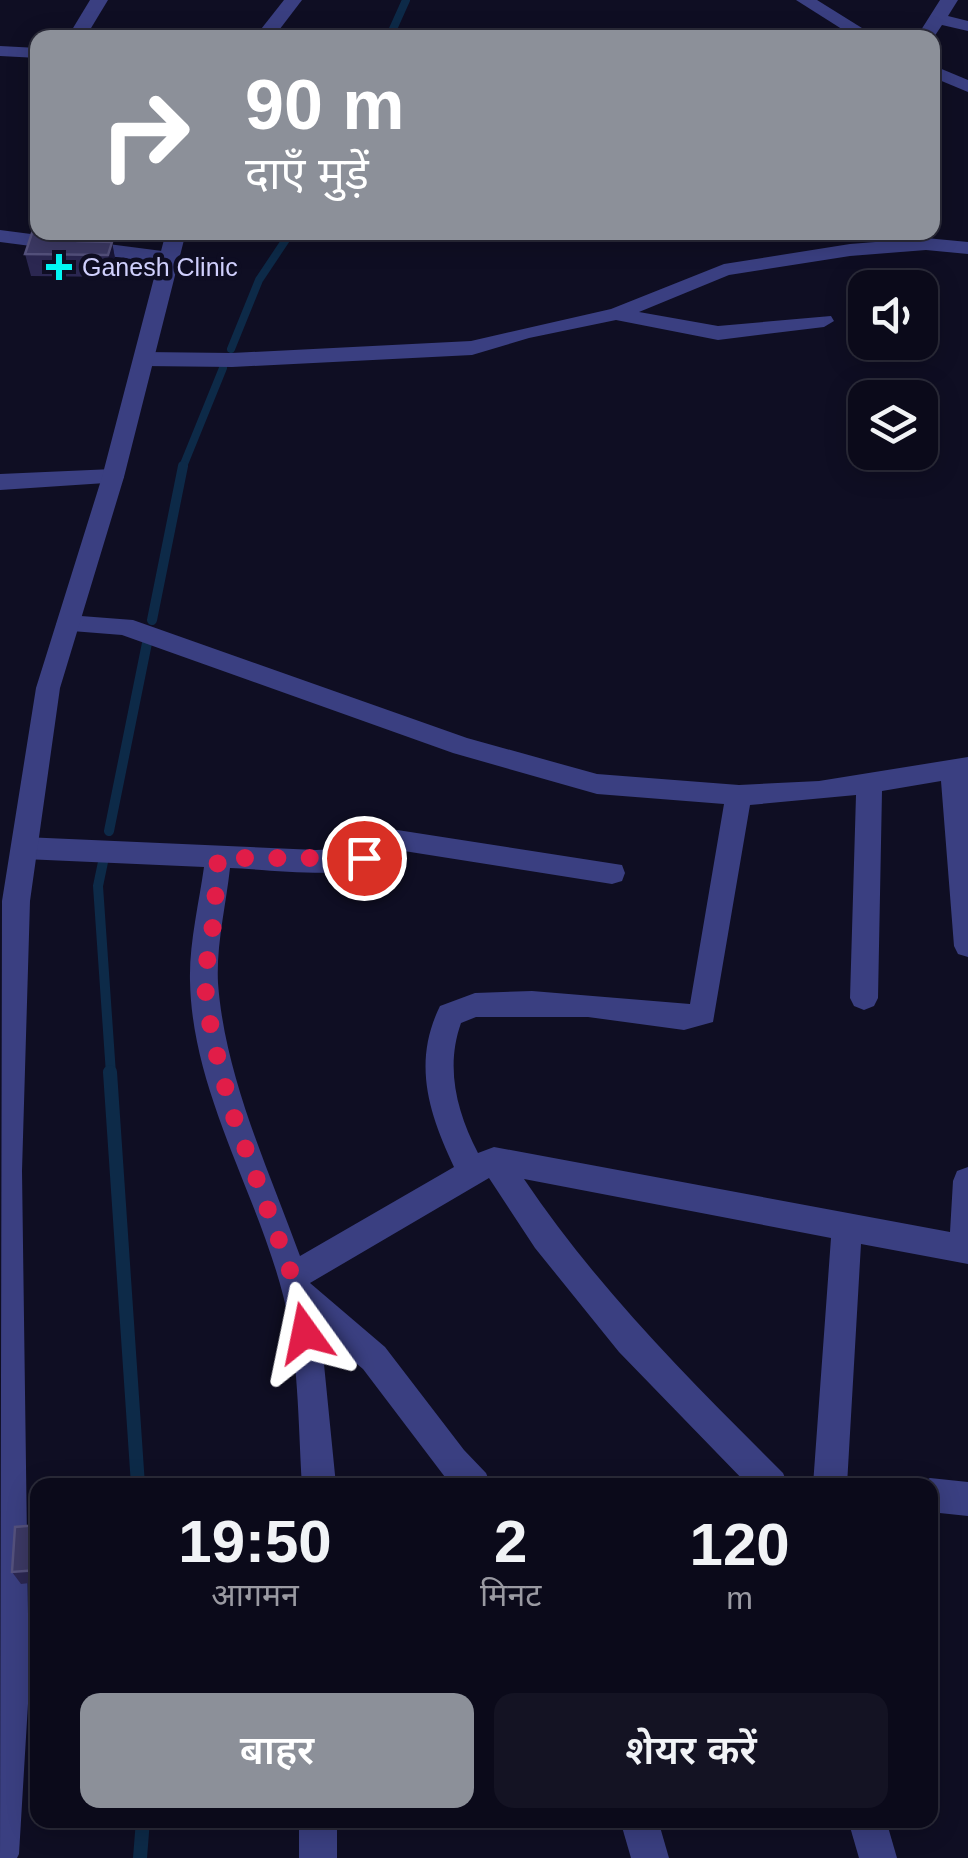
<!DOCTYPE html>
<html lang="hi">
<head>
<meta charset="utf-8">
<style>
	body { margin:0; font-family:Helvetica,"Noto Sans Devanagari",sans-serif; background:#141323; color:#f1f3f6; height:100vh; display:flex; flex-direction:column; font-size:38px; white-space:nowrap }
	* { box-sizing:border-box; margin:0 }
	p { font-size:32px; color:#9a9aa2 }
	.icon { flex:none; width:55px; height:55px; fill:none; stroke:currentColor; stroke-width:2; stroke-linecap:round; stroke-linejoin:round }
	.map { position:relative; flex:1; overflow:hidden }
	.sheet { position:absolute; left:30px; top:1478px; width:908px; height:350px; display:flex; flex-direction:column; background:#0b0a1a; border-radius:20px; box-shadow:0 5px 25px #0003,0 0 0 2px #2b2b39 }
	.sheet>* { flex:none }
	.hud { position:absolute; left:30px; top:30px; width:910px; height:210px; border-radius:20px; box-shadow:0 5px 25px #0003,0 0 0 2px #2b2b39; background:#8c9099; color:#fff; overflow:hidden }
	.buttons { position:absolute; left:848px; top:270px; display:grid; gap:20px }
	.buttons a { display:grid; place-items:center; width:90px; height:90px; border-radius:20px; background:#0b0a1a; box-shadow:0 5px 25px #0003,0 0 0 2px #2b2b39; font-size:50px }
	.pin { position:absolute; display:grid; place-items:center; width:85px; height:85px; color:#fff; margin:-42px; border:5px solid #fff; border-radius:50%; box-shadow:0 2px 10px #0007 }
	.me { position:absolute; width:110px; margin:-55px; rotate:348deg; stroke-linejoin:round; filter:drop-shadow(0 0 8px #0008) }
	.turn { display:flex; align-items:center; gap:35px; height:210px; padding:0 50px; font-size:45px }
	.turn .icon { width:130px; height:130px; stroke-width:2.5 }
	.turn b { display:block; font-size:70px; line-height:85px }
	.eta { display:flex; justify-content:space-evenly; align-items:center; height:170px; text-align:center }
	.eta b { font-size:60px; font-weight:600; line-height:70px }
	.button { display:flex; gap:20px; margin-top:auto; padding:20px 50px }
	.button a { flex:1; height:115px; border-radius:20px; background:#8c9099; color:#fff; font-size:40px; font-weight:600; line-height:115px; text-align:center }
	.button a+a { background:#141323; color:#f1f3f6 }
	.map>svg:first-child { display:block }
</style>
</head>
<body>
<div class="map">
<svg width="968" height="1858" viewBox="0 0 968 1858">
	<rect width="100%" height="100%" fill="#0f0e23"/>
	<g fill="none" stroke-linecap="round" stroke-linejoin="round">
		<!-- stream-far2 -->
		<g stroke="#0d2a48" stroke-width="8">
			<path d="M389,38L406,0"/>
			<path d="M231,349L259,280L291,232"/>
			<path d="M182,469L223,368"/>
		</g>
		<!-- stream-far1 -->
		<g stroke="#0d2a48" stroke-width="10">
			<path d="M152,620L183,466"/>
			<path d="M109,831L147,643"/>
			<path d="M103,862L98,886L111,1074"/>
		</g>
		<!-- stream -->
		<g stroke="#0d2a48" stroke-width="14">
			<path d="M110,1072L138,1485"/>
			<path d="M140,1858L143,1820"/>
		</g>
		<!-- minor -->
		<g fill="#3a3f81" fill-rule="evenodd">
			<path d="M90,0H108L85,38H67Z"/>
			<path d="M796,0H817L878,38H856Z"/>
			<path d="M940,0H958L948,16L968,21V31L942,25L932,40L916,38Z"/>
			<path d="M0,46L38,48V58L0,56Z"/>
			<path d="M932,65L968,80V92L932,77Z"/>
			<path d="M0,230L170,252L180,258L170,264L0,242Z"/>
			<path d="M926,238L968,242V254L926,250L850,256L729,275L639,312L718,326L831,316L834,321L824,327L718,340L616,320L529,338L472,355L232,367L144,366L133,359L144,352L232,353L471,341L611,309L724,264L850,244Z"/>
			<path d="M113,469L124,477L121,482L0,490V474Z"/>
			<path d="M68,615L133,620L467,738L597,774L739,785L819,781L968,757V957L958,954L954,946L941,781L882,791L878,998L874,1006L864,1010L854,1006L850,998L856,795L750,805L713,1022L684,1030L588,1017H476L461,1023C445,1068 457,1112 478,1153L494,1147L950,1232L953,1181L957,1171L968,1167V1264L861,1244L847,1485H813L831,1238L524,1179C598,1289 690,1380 783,1473L788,1485H748L619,1352L535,1248L489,1178L310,1283L385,1347L464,1450L486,1473L491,1485H451L363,1369L321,1334L336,1485H302C298,1422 299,1356 283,1295C256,1190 192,1091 190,981C189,944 199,903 204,867L24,859L15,855L11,848L15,841L24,837L316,850L356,848L369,830L378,827L622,865L625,873L622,881L612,884L385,848C380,855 376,864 369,867C344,879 261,869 230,868C226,905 216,946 218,983C225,1077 268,1168 300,1256L454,1167C429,1114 412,1063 440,1006L475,993L532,991L690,1004L724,804L597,794L453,753L122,635L59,630L56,624Z"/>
			<path d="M930,1478L968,1482V1516L930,1512V1485H917Z"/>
			<rect x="299" y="1820" width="38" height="38"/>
			<path d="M620,1820H658L669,1858H631Z"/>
			<path d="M848,1820H886L897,1858H859Z"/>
		</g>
		<!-- tertiary -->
		<g fill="#3a3f81" fill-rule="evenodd">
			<path d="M284,0H302L273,38H254Z"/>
			<path d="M166,232H186L124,477L60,688L30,901L22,1171L29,1687L19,1854L17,1858H0L2,901L36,688L102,477Z"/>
		</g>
	</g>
	<!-- wall -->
	<g fill="#2b2751">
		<path d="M38,232H83L85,241L112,242L116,264L112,277L31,276L25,254Z"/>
		<path d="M38,1525V1582L21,1584L12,1572Z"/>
	</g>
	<!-- shaded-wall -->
	<path fill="#181537" d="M112,242L116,264L112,277L108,255Z"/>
	<!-- building -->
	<g fill="#3c3964" stroke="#54517c" stroke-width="2.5">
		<path d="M34,227H38V232H81L78,241L112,242L108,255L25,254Z"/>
		<path d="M38,1525V1570L12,1572L15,1527Z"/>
	</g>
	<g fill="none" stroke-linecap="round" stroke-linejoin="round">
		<!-- route -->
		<path stroke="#e11d48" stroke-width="18" stroke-dasharray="0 32.4" d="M305,1333L299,1295L231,1109L212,1036L204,980L214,919L218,858H364"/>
	</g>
	<!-- markers -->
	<path fill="#03f8f5" stroke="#0f0e23" stroke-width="4" d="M54 252h10v10h10v10h-10v10h-10v-10h-10v-10h10z"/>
	<g text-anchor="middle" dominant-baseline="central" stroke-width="9" stroke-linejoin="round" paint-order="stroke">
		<!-- far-poi labels -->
		<g font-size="25" fill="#d1d1fe" stroke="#0f0e23" text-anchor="start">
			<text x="82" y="267">Ganesh Clinic</text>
		</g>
	</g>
</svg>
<div class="buttons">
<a><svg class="icon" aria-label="sound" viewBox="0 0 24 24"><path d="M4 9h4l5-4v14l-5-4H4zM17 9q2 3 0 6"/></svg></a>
<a><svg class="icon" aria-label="layers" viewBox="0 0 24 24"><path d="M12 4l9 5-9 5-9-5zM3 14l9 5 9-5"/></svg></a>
</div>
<div class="pin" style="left:364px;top:858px;background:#d93025"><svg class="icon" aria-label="arrive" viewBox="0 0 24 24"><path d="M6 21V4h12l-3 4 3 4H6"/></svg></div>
<svg class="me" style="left:305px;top:1333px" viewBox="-20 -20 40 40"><path d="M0-17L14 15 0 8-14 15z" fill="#e11d48" stroke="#fff" stroke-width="4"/></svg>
<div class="hud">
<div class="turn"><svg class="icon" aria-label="right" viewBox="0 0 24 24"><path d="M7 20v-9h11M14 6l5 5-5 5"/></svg><div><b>90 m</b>दाएँ मुड़ें</div></div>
</div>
<section class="sheet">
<div class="eta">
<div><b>19:50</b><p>आगमन</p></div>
<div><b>2</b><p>मिनट</p></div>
<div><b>120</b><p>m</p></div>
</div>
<div class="button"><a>बाहर</a><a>शेयर करें</a></div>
</section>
</div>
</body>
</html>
